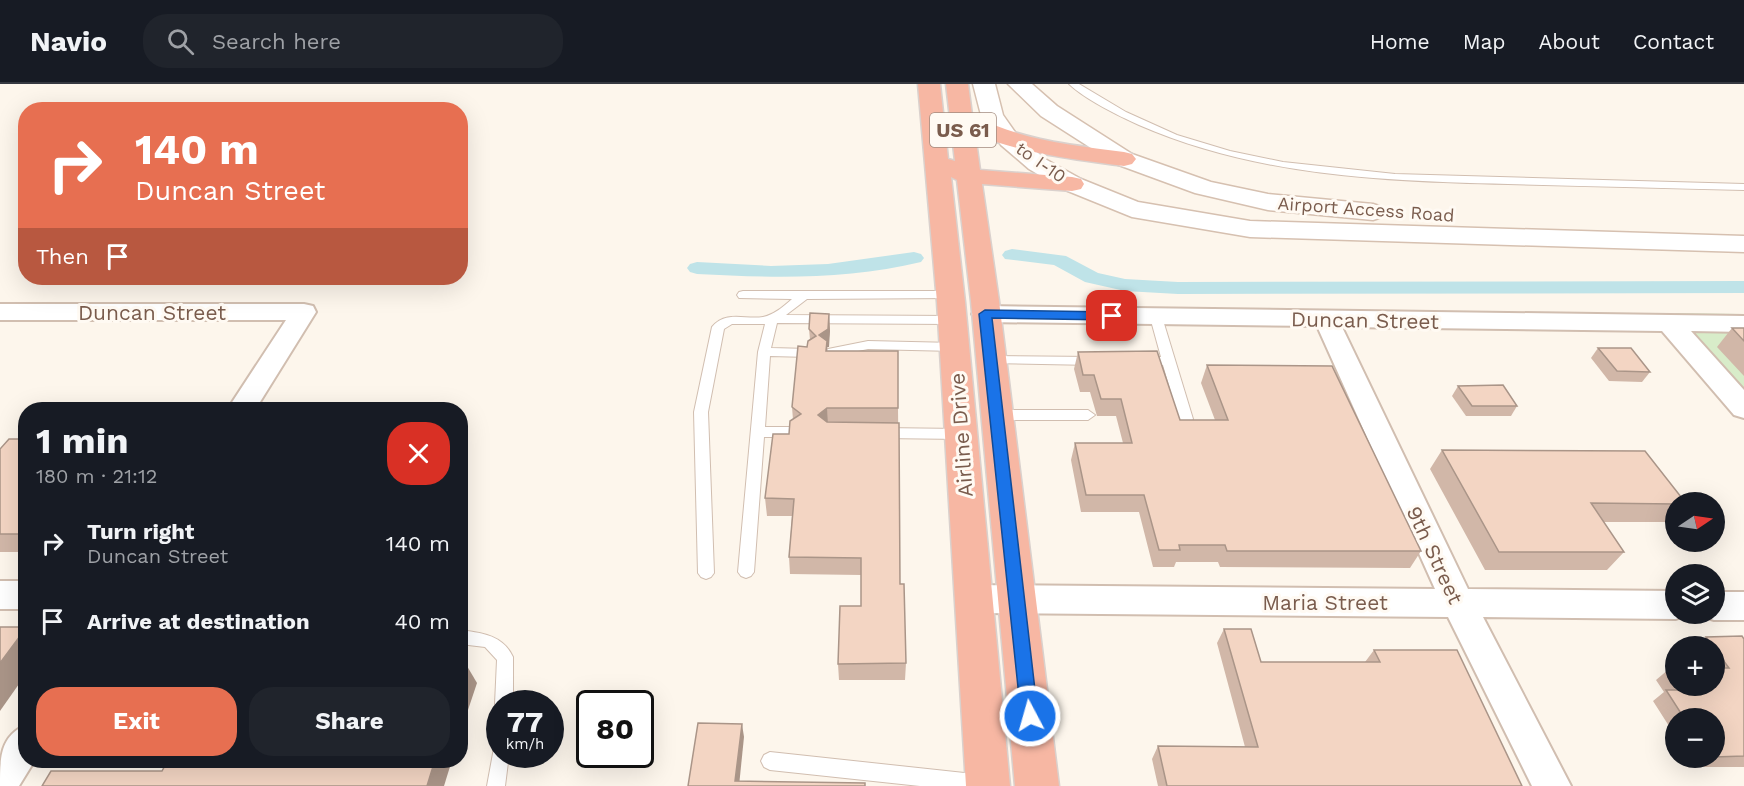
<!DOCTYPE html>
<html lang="en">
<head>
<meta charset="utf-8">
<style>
	body { margin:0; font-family:"Work Sans",sans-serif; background:#20242c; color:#f1f3f6; height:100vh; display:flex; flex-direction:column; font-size:22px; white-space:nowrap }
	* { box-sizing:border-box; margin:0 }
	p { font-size:20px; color:#9ea1a6 }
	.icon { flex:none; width:33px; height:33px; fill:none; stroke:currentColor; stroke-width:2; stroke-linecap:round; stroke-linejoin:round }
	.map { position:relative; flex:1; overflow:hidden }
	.drawer { position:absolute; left:18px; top:318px; width:450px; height:366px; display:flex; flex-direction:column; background:#171b24; border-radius:24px; box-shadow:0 6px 24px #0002 }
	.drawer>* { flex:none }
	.guide { position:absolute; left:18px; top:18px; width:450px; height:183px; border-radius:24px; box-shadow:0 6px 24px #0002; background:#e76f51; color:#fff; overflow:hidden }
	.needle { width:39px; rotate:77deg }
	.buttons { position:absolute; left:1665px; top:408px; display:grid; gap:12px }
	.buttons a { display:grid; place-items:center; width:60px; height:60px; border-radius:50%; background:#171b24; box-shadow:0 6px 24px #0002; font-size:30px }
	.speed { position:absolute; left:486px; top:606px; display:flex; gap:12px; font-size:30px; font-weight:700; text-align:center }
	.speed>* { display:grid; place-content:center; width:78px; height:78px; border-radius:50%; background:#171b24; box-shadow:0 6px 24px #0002; line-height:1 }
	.speed small { font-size:15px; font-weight:400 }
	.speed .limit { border:3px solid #111; border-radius:9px; background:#fff; color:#111 }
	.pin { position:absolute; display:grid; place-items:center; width:51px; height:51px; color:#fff; margin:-26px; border-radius:12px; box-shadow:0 3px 9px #0006 }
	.me { position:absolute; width:66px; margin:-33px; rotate:354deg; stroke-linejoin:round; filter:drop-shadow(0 0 4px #0008) }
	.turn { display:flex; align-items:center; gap:21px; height:126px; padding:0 18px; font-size:27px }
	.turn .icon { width:78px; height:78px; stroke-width:2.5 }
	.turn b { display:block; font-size:42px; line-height:51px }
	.then { display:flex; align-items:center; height:57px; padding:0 18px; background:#0003; gap:12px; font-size:22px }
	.round { display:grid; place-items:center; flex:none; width:63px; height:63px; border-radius:24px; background:#20242c }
	.overview { display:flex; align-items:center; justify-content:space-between; height:102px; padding:0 18px }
	h1 { font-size:36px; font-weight:700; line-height:45px }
	.cta { display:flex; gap:12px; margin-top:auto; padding:12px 18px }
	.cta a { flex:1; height:69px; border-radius:24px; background:#e76f51; color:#fff; font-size:24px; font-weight:700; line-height:69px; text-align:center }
	.cta a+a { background:#20242c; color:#f1f3f6 }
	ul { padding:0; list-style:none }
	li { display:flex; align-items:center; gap:18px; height:78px; padding:0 18px }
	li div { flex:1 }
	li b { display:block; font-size:22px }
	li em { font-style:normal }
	header { display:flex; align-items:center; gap:36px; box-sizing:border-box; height:84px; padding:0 30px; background:#171b24; border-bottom:2px solid #363941 }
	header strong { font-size:28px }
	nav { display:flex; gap:33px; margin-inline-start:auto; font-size:21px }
	.search { width:420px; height:54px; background:#20242c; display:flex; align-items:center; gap:15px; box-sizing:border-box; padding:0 21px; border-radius:24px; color:#9ea1a6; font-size:22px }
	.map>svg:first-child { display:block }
</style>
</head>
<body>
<header>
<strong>Navio</strong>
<div class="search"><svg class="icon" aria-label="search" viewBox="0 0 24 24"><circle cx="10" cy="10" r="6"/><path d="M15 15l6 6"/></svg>Search here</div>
<nav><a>Home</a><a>Map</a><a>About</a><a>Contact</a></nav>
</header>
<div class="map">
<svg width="1744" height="702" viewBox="0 0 1744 702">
	<rect width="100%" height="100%" fill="#fdf6ec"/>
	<!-- green -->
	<path fill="#d8ecc9" d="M1675,229L1744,230V306Z"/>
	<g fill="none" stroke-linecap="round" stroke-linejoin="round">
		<!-- canal -->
		<g fill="#bfe3e8" fill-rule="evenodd">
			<path d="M1012,165L1066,172L1098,189L1125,195L1178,198L1744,197V209L1178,210L1125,207L1085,198L1054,181L1005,175L1002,171L1005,167Z"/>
			<path d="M914,168L921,170L924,174L921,178C848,196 772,194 697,190L690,188L687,184L690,180L697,178L771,182L828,180Z"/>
		</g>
		<!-- lane casing -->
		<g stroke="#d1beb0" stroke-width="2">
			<g id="lane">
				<path d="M1069,0H1079L1126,28L1177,51L1230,67L1283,78L1395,90L1744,100V106C1665,104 1587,102 1508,100C1382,97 1256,92 1139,41C1117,31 1086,16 1069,0Z"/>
				<path d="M743,207H950L954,208L956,211L954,214L807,215L786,231L953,232L959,236L953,240L777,239L771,264L809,265L815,269L809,273L770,272L765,343H793L800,348L793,353H764L754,488L751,492L746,494L741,492L738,488L758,268L765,240H732L724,245L708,328L714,489L711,493L706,495L701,493L698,489L694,328L712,243C726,226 745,236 763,233C774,231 784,222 792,215L739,214L737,211L739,208Z"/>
				<path d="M1156,229L1162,233L1193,335L1191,338L1186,340L1179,335L1163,281H1143L1137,277L1143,273H1161L1150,233Z"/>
				<path d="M868,257L955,259L961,263L955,267L868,265L828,273L822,269L828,265Z"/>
				<path d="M991,272L1093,273L1099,277L1093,281L987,279L985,276Z"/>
				<path d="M997,326H1088L1095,331L1088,336H997L990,331Z"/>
				<path d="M881,344L961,345L968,350L961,355L881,354L874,349Z"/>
				<path d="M460,546C482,549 503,551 513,573V620H500L498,626L495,620L497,576L485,563L460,560Z"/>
				<path d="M500,662V670H509L505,702H487L494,664Z"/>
				<path d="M770,668L983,691L989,694L992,700L991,702H920L770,686L764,683L761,677L764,671Z"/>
			</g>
		</g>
		<!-- street casing -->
		<g stroke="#d1beb0" stroke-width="4">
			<g id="street">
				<path d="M0,220H304L313,222L316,228L255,326H227L286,236H0Z"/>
				<path d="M985,222L1744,232V248L1691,247L1744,306V334L1734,331L1662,247L1342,243L1468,505L1676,507V530H1689L1676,535L1483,533L1571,702H1532L1448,533L974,529L962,525L957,515L962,505L974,501L1435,505L1317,242L985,238L976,236L972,230L976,224Z"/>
				<rect x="0" y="497" width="26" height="28"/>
				<path d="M1714,508H1744V536H1714L1702,532L1701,530H1714Z"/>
				<path d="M26,641V676H35L19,702H0C0,674 0,652 26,641Z"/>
			</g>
		</g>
		<!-- secondary casing -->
		<g stroke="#d6c0b0" stroke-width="3">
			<g id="secondary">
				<path d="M973,0H995L1003,31L1017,51L1045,75L1081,95L1138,118L1250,137L1744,152V168L1250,153L1132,133L1063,105L1029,85L1001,61L981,31Z"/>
				<path d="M1008,0H1032L1057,22L1132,70L1211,98L1268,110L1373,120L1382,123L1386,128L1382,133L1373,136L1268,126L1195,109L1116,80L1041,32Z"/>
			</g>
		</g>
		<!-- highway casing -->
		<g stroke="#dad1cd" stroke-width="3">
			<path id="highway" d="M918,0H940L948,75L955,77L946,0H968L972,31C1020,56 1071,61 1124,68L1132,70L1136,75L1132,80L1124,82C1073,75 1023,70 975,50L980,86L1072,93L1081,95L1084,100L1081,105L1072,107L982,100L999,217L1059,702H1015L971,217L957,96L951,93L965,218L1010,702H966L937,218Z"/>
		</g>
		<!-- lane -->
		<use href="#lane" fill="#fff" fill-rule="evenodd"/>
		<!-- street -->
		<use href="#street" fill="#fff" fill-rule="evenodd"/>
		<!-- secondary -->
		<use href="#secondary" fill="#fff" fill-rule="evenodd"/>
		<!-- highway -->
		<use href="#highway" fill="#f7b7a3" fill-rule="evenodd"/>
	</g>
	<!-- wall -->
	<g fill="#d1b7a8">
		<path d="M829,230L830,247L827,267L898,324L900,500L906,579L905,596H839L838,580L861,522V491L790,490L789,473L792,432H767L765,414L789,350L793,336L792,323L810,256L809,245Z"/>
		<path d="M1732,244H1744V292L1717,263Z"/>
		<path d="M1598,264L1650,288L1642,298L1609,297L1591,274Z"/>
		<path d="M1078,268L1180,336H1215L1201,299L1207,281L1421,467L1410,484L1220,483L1218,478H1176L1174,483H1153L1139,428H1081L1071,376L1075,359H1123L1116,332H1097L1090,308H1080L1074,285Z"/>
		<path d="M1458,302L1517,322L1511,332H1466L1452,312Z"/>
		<path d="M26,355V468H0V365Z"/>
		<path d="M1442,366L1676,418V430L1668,438H1603L1624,468L1607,486H1485L1430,385Z"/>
		<path d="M1224,545L1261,578H1365L1374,566L1522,702H1158L1152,675L1158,662L1245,663L1217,559Z"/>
		<path d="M1706,553L1744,555V683H1694L1688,674H1714V634H1676V653L1653,617L1664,608L1656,596L1669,585H1676V602H1714V562H1694Z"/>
	</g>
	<!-- shaded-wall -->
	<g fill="#aa9588">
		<path d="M829,230L830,247L829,263H827L828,275L819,251Z"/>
		<path d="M827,324L828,342L818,331Z"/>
		<path d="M26,544V590L0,627V579Z"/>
		<path d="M467,582L477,599L460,650V602Z"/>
		<path d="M742,640L744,653L739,702L735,697Z"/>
		<path d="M435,676H452L444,702H427Z"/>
	</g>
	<!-- building -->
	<g fill="#f3d5c3" stroke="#aa9588" stroke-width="1.5">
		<path d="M810,229L829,230L828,245L819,251L827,257L826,267H898V324H827L818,331L827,338L899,339L900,500H904L906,579L838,580L840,522H861V474L789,473L794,415L765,414L773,350H789L790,337L801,330L792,323L798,262L807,263L808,257L816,252L809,245Z"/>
		<path d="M1732,244H1744V257Z"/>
		<path d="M1598,264H1631L1650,288L1617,287Z"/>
		<path d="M1157,267L1180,336H1228L1207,281L1332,282L1421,467H1227L1225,461H1179L1180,466H1159L1144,411H1086L1075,359H1132L1121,315H1101L1094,291H1083L1078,268Z"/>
		<path d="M1503,301L1517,322H1472L1458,302Z"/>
		<path d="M9,355H26V450H0V365Z"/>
		<path d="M1442,366L1645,367L1685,418H1676V420L1591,419L1624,468H1499Z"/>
		<path d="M0,543H26V544L0,579Z"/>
		<path d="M1224,545H1251L1261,578H1380L1374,566H1457L1522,702H1167L1158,662L1258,663Z"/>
		<path d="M1742,552L1744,555V672L1714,673V634H1684L1666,606H1683L1680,602H1714V584H1729L1714,564V562H1713L1706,553Z"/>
		<path d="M460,582H467L460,602Z"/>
		<path d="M1669,585H1676V595Z"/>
		<path d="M698,639L742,640L735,697L865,699V702H688Z"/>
		<path d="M168,676H435L427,702H42L51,687H162Z"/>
	</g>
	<!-- route -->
	<path fill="#1a73e8" stroke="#114b97" stroke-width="1.5" d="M985,226L1112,228L1118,232L1112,236L992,234L1038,632L1036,638L1030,640L1023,638L1021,632L979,230Z"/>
	<g text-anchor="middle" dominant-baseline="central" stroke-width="6" stroke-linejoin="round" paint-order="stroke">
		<!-- far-street labels -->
		<g font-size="18" fill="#7a5c4d" stroke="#fffaf3">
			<text transform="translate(1041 78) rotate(35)">to I-10</text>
			<text transform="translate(1366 125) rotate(4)">Airport Access Road</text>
		</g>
		<!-- shield labels -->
		<rect fill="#fffaf3" stroke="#a28b7f" stroke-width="1.5" x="930" y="29" width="66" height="34" rx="4.5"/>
		<g font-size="20" font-weight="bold" fill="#7a5c4d">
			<text x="963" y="46">US 61</text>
		</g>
		<!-- street labels -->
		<g font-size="21" fill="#7a5c4d" stroke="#fffaf3">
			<text x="152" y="228">Duncan Street</text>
			<text transform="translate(1365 236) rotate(1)">Duncan Street</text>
			<text transform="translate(961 351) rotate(-94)">Airline Drive</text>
			<text transform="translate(1435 471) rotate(65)">9th Street</text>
			<text x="1325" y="518">Maria Street</text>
		</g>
	</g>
</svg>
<div class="buttons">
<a><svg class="needle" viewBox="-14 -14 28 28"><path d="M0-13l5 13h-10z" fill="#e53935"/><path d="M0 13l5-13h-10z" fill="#9ea1a6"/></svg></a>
<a><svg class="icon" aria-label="layers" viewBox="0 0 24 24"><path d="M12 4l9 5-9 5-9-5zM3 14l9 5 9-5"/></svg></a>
<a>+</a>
<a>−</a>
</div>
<div class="speed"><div>77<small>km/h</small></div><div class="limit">80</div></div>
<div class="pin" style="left:1112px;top:232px;background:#d93025"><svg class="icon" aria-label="arrive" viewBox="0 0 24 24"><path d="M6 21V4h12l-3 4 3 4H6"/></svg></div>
<svg class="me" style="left:1030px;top:632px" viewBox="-20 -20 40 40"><circle r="17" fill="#1a73e8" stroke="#fff" stroke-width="3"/><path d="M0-11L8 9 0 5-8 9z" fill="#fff"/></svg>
<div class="guide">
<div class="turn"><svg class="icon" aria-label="right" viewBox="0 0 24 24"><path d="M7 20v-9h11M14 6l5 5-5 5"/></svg><div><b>140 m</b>Duncan Street</div></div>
<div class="then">Then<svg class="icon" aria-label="arrive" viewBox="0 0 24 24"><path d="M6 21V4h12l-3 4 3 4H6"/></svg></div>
</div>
<section class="drawer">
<div class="overview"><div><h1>1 min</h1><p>180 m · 21:12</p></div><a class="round" style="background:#d93025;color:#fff"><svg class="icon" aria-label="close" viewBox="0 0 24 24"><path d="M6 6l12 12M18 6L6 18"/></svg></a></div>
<ul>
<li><svg class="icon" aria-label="right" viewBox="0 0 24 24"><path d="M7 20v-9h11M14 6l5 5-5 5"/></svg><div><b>Turn right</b><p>Duncan Street</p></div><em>140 m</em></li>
<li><svg class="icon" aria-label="arrive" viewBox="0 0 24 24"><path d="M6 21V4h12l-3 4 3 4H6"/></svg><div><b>Arrive at destination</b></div><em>40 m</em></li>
</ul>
<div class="cta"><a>Exit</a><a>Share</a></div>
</section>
</div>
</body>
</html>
